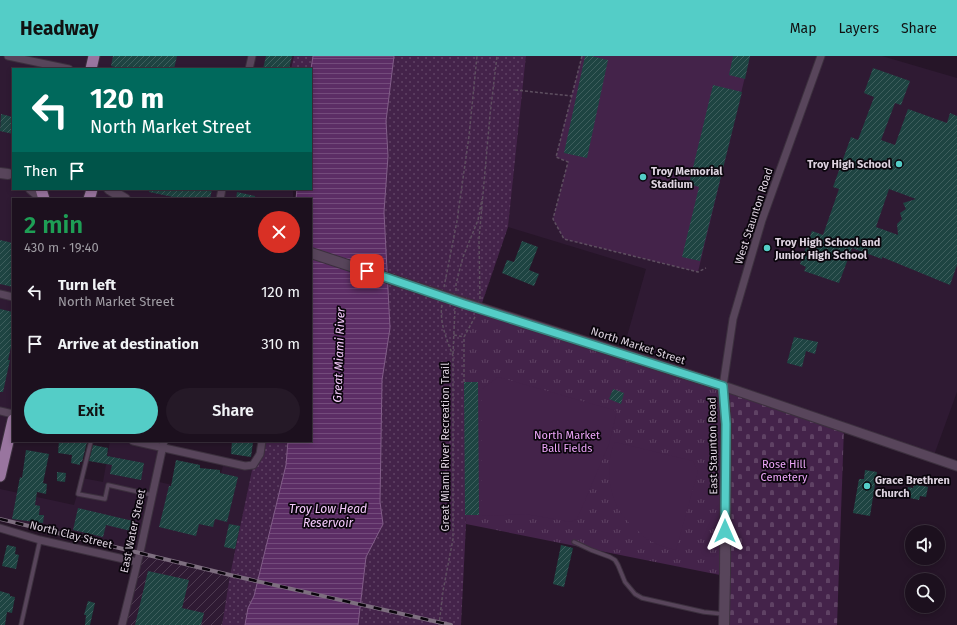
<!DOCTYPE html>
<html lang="en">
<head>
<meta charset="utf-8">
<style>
	body { margin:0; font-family:"Fira Sans",sans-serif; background:#251927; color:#f1f3f6; height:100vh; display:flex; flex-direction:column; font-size:15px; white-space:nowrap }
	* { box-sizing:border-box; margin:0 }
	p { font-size:13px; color:#a09da4 }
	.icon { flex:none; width:22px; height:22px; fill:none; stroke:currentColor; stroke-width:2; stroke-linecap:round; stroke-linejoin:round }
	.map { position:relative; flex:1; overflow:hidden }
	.details { position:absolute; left:12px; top:142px; width:300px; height:244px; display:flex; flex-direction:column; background:#1c101e; border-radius:0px; box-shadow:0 2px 6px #0003,0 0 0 1px #3a303c }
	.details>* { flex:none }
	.guide { position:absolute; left:12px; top:12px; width:300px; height:122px; border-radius:0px; box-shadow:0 2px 6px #0003,0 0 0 1px #3a303c; background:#00695c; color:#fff; overflow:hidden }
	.controls { position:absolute; left:905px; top:469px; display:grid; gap:8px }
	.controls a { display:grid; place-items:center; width:40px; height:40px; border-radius:50%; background:#1c101e; box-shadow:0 2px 6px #0003,0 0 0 1px #3a303c; font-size:20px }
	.pin { position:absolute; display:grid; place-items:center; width:34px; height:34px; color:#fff; margin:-17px; border-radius:8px; box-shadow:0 2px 6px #0006 }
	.me { position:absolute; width:44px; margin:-22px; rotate:0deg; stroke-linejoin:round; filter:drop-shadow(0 0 3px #0008) }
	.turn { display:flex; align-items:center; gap:14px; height:84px; padding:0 12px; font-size:18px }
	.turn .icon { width:52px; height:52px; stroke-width:2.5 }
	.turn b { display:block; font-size:28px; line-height:34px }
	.then { display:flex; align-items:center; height:38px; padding:0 12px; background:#0003; gap:8px; font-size:15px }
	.round { display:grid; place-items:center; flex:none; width:42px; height:42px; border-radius:21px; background:#251927 }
	.headline { display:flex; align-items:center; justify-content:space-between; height:68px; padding:0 12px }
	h1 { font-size:24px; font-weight:600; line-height:30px; color:#1e9e55 }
	.cta { display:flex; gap:8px; margin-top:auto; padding:8px 12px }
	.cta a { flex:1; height:46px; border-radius:24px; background:#54cdc7; color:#111; font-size:16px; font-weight:600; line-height:46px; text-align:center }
	.cta a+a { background:#251927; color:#f1f3f6 }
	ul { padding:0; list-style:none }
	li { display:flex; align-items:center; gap:12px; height:52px; padding:0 12px }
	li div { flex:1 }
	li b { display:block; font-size:15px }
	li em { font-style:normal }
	header { display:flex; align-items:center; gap:24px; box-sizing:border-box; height:56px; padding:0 20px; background:#54cdc7; color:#111 }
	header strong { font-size:19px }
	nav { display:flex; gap:22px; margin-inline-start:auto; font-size:14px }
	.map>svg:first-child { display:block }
</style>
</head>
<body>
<header>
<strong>Headway</strong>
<nav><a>Map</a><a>Layers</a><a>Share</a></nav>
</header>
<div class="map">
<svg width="957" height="569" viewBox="0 0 957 569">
	<defs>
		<pattern id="industrial-furrows" width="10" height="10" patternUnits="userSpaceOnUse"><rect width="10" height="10" fill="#2f1a33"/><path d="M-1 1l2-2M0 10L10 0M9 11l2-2" fill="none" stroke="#4d3a50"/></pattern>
		<pattern id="grass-dots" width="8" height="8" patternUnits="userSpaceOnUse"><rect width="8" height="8" fill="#44234a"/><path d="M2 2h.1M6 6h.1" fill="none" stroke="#5f4264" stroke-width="1.8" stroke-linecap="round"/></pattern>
		<pattern id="cemetery-stones" width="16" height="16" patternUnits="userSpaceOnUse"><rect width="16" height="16" fill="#44234a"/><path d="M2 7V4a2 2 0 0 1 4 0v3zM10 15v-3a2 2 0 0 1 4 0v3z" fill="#5f4264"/></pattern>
		<pattern id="park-tufts" width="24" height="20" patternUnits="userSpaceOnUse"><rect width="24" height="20" fill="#44234a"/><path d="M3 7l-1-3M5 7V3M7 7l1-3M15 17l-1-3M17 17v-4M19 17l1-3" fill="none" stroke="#5f4264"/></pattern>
		<pattern id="water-rules" width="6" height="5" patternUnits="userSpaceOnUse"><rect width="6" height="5" fill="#5c2d65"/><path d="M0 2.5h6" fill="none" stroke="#734b7b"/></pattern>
		<pattern id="building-hatch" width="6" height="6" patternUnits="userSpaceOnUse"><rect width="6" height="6" fill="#1e4442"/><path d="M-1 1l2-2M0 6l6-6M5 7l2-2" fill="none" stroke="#3e5e5d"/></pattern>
	</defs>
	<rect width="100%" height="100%" fill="#261528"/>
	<!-- built -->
	<g fill="#2f1a33">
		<path d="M0,0H294L291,13H13V133H293V143H13V364L6,392L0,391Z"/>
		<path d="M526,0H882L957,22V336L933,402L622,298L646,213L508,171Z"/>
		<path d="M110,385H164L155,425L216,439L224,405L253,409L230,519L0,463V433L74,449L82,422L103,426Z"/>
	</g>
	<!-- industrial -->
	<path fill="url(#industrial-furrows)" d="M140,496L230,519L222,569H123Z"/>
	<!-- grass -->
	<g fill="url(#grass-dots)">
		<path d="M294,0H313L311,13H291Z"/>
		<path d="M394,0H526L508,171L480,253L465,459L466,468L461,569H358L366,501L383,468L380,446L382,324L390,272L384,156L388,100L386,65Z"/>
		<path d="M262,385H288L286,409L254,540L248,552L245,569H222L230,519L253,409Z"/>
	</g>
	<!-- cemetery -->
	<path fill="url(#cemetery-stones)" d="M723,330L844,372L837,569H724Z"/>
	<!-- park -->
	<path fill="url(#park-tufts)" d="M480,253L723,330L725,520L466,468L465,459L464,281Z"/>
	<!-- pitch -->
	<g fill="#44234a">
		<path d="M582,0H750L698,216L564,183L553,163L568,106L556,101Z"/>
		<path d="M498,321L617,355L609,388L577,463L570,466L526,458L482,460V333Z"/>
		<path d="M615,386L693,405L698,415L676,494C667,492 658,489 650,485C645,483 642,478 638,475C632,470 626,464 621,457C608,438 605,407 615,386Z"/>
	</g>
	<!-- water -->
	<path fill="url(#water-rules)" stroke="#835e8a" d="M313,0H394L386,65L388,100L384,156L390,272L382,324L380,446L383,468L366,501L358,569H245L248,552L254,540L286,409L288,385H311V143H296L297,133H311V13Z"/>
	<!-- building -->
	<g fill="url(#building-hatch)" fill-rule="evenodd">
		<path d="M113,0H177L174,13H123L111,10Z"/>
		<path d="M266,0H292L289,13H263Z"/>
		<path d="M585,0H591L608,4L587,102L564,97Z"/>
		<path d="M733,0H750L745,23L729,19Z"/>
		<path d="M873,12L910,25L901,49L895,47L881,84L895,89L908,53L947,67L950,57L957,60V209L950,229L882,201V203L852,192L839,227L804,215L806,211L800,208L812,175L823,179L839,133L833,131L851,81L858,84L874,41L864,37ZM889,133L916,143L903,147L906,153L900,157L902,163L897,168L898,179L876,171Z"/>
		<path d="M713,29L742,36L700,205L682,201L699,131L689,128Z"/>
		<path d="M1,58L13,61V78L0,75Z"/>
		<path d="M149,133H212L210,143H183L149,136Z"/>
		<path d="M237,136L255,140V143H236Z"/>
		<path d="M0,184L13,187V231L0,228Z"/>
		<path d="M522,185L538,191L529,214L539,218L534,230L502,217L507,204L514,206Z"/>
		<path d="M0,253L13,256V282L8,304H10L3,336H0Z"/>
		<path d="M794,281L818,286L815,298L806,295L802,311L787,307Z"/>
		<path d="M464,326H478L479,459H465Z"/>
		<path d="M613,333L624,337L621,348L609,343Z"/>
		<path d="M59,385L87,386L82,406H80V409L71,407L72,399L58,397Z"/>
		<path d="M232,385L253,386L251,401L231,398Z"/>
		<path d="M93,389L108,392L107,400L144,407L141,424L110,418L112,409L89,405Z"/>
		<path d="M26,394L49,398L43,427L47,428L46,438L37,436L35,449L40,450L39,459H44L43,467L12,463L20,421L22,422Z"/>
		<path d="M176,404L200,409V412L220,414V417L238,421L227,466L215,463L213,471L199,468L196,480L159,471L169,430H171Z"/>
		<path d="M865,414L877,416L870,460L853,457L859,423H864Z"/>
		<path d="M57,416L66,417L65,426L57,425Z"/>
		<path d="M914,428L928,431L926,441L920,440L919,444L910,442L911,438L907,437L908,431L913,432Z"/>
		<path d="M78,452L133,465L131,475L106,469L103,481L73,474Z"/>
		<path d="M229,468L240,470L235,493L224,491Z"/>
		<path d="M7,489L16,491L15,498L19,499L16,513L2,510Z"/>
		<path d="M561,489L573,492L564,531L553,528Z"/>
		<path d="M148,515L189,524L182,552L204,557L201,569H135Z"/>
		<path d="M0,535L10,538V540L15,541L12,557L7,556L5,569H0Z"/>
		<path d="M88,545L95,547L90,569H85L86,559H84Z"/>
	</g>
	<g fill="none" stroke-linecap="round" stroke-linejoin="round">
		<!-- service casing -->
		<g stroke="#3c303e" stroke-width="5.5">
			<g id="service">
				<path d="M91,385L78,438L105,443L108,429L152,439"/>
				<path d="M574,486L591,494L610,501L615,504L618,509L625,526L635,538L642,542L704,556L723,558"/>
				<path d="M21,569L40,484"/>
			</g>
		</g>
		<!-- minor casing -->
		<g stroke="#3c303e" stroke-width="9">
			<g id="minor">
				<path d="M8,0L69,13"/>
				<path d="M249,13L252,0"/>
				<path d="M220,143L222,133"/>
				<path d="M0,238L13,241"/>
				<path d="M723,330L733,263L762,164L821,0"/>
				<path d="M0,355L13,358"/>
				<path d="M133,385L245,410L253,409L260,398L262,385"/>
				<path d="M0,472L40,484L137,506"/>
				<path d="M122,569L140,496L164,385"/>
			</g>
		</g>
		<!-- tertiary casing -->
		<g stroke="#3c303e" stroke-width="11">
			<path id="tertiary" d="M723,330L957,410"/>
		</g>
		<!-- secondary casing -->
		<g stroke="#3c303e" stroke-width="12">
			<g id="secondary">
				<path d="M0,117L8,118"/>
				<path d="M31,133L43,143"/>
				<path d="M109,133L125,143"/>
				<path d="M464,247L723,330L726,368L725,520L724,569"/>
			</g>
		</g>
		<!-- primary casing -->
		<g stroke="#3c303e" stroke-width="13">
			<g id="primary">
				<path d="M91,13L94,0"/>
				<path d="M41,133L44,143"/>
				<path d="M89,143L91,137L92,133"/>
				<path d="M0,420L13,364"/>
			</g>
		</g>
		<!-- path -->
		<g stroke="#5e4f60" stroke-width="1.5" stroke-dasharray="3 2" stroke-linecap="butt">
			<path d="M582,0L556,101L568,106L553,163L564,183L698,216L706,212"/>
			<path d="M515,34L572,40"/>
			<path d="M444,231L457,165L469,80L477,0"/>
			<path d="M456,235V228L463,201L478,164L482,143"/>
			<path d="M480,243L479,183L490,59L497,0"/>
			<path d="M454,279L464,281"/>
			<path d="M453,298L455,252"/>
			<path d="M464,326V281L476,259"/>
			<path d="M439,569L443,535L453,483V300C447,284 439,266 442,248"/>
		</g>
		<!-- service -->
		<use href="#service" stroke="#58455b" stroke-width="3.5"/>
		<!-- minor -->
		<use href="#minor" stroke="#58455b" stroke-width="7"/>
		<!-- tertiary -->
		<use href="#tertiary" stroke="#58455b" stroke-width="9"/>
		<!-- secondary -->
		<use href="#secondary" stroke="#58455b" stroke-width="10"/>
		<!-- primary -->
		<use href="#primary" stroke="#99759f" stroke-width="11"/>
		<!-- rail casing -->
		<g stroke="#7d6e7f" stroke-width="4">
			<path id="rail" d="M0,463L230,519L451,569"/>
		</g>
		<!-- rail -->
		<use href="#rail" stroke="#0a050c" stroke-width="2.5" stroke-dasharray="8" stroke-linecap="butt"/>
		<!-- secondary-bridge casing -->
		<g stroke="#3c303e" stroke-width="12" stroke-linecap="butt">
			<path id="secondary-bridge" d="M311,197L464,247"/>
		</g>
		<!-- secondary-bridge -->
		<use href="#secondary-bridge" stroke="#58455b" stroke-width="10"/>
	</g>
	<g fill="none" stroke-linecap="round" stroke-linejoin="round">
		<!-- route casing -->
		<g stroke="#378581" stroke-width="10">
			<path id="route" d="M367,215L464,248L723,330L726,368L725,475"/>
		</g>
		<!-- route -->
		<use href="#route" stroke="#54cdc7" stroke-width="7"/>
	</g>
	<!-- markers -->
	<g fill="#54cdc7" stroke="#0a050c" stroke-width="1.5">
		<circle cx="899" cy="108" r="4"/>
		<circle cx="643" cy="121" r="4"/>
		<circle cx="767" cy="192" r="4"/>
		<circle cx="867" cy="430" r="4"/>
	</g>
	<g text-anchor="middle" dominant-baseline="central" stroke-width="3.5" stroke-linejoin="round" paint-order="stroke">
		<!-- poi labels -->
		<g font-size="11" font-weight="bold" fill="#ddd2df" stroke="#0a050c" text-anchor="start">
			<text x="891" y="108" text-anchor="end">Troy High School</text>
			<text x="651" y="115">Troy Memorial<tspan x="651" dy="13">Stadium</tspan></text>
			<text x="775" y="186">Troy High School and<tspan x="775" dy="13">Junior High School</tspan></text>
			<text x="875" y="424">Grace Brethren<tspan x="875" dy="13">Church</tspan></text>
		</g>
		<!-- street labels -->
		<g font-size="11" fill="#ddd2df" stroke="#0a050c">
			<text transform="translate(754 160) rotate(-72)">West Staunton Road</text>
			<text transform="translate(638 290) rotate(18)">North Market Street</text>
			<text transform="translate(713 390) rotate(-91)">East Staunton Road</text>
			<text transform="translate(445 391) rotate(-90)">Great Miami River Recreation Trail</text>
			<text transform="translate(133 475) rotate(-78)">East Water Street</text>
			<text transform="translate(71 479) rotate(14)">North Clay Street</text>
		</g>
		<!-- park labels -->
		<g font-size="11" fill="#eda6f9" stroke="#0a050c">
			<text x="567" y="379">North Market<tspan x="567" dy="13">Ball Fields</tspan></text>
			<text x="784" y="408">Rose Hill<tspan x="784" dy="13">Cemetery</tspan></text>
		</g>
		<!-- water labels -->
		<g font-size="12" font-style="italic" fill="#f5cafc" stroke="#0a050c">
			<text transform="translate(339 299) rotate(-88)">Great Miami River</text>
			<text x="328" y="453">Troy Low Head<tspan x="328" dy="14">Reservoir</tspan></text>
		</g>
	</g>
</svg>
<div class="controls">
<a><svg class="icon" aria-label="sound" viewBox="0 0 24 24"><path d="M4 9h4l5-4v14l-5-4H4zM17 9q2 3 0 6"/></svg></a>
<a><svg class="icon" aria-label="search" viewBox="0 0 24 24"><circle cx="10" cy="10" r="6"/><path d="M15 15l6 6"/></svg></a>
</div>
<div class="pin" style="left:367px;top:215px;background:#d93025"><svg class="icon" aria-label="arrive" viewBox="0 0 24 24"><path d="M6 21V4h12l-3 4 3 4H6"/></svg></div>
<svg class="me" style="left:725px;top:475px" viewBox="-20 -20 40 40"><path d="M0-17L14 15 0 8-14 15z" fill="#54cdc7" stroke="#fff" stroke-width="4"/></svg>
<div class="guide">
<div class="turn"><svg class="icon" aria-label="left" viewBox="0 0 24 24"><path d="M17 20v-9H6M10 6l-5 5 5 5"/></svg><div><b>120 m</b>North Market Street</div></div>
<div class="then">Then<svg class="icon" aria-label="arrive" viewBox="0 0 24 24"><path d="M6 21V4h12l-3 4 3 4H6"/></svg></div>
</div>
<section class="details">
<div class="headline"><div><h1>2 min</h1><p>430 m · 19:40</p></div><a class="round" style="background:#d93025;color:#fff"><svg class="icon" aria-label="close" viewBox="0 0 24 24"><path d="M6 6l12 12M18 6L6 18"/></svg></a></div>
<ul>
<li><svg class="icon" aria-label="left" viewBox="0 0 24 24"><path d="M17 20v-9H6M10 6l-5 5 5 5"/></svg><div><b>Turn left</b><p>North Market Street</p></div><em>120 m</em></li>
<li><svg class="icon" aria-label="arrive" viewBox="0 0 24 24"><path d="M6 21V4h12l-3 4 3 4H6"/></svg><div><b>Arrive at destination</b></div><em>310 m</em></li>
</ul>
<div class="cta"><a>Exit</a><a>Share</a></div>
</section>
</div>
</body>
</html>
